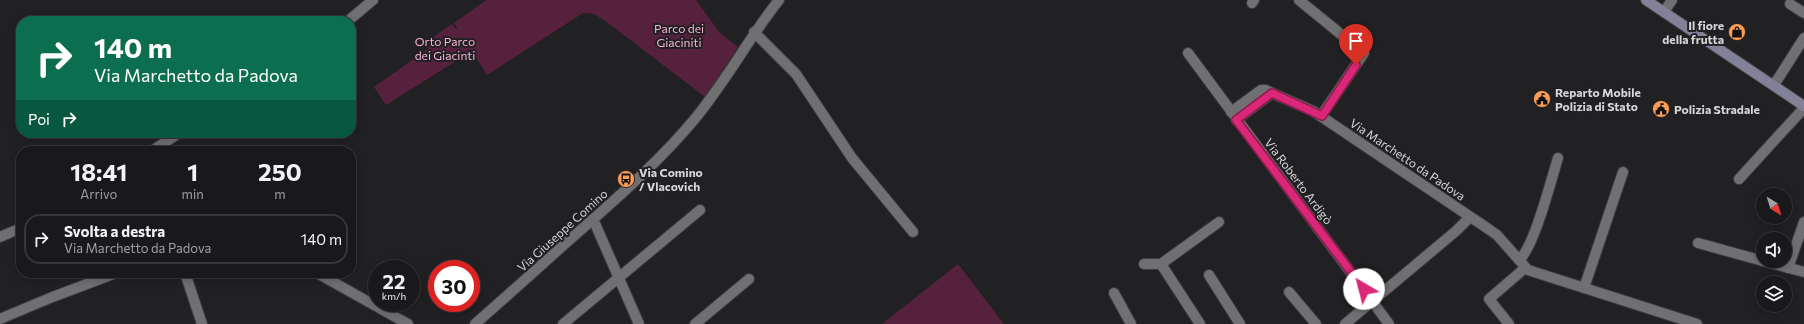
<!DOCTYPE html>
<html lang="it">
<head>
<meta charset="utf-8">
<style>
	body { margin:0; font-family:Commissioner,sans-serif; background:#262527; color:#f1f3f6; height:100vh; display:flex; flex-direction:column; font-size:15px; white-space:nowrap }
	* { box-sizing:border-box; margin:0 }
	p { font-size:13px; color:#9fa0a2 }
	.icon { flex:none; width:22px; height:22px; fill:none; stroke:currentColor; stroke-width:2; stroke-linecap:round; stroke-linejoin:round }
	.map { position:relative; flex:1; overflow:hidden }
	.drawer { position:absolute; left:16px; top:146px; width:340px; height:132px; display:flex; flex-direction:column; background:#19181a; border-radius:16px; box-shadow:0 2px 10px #0003,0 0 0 1px #373739 }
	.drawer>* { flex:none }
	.guide { position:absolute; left:16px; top:16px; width:340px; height:122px; border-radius:16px; box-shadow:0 2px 10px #0003,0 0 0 1px #373739; background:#0b6e4f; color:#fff; overflow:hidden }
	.needle { width:26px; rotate:142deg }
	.tools { position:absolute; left:1756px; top:188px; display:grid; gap:8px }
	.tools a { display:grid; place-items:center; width:36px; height:36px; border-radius:50%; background:#19181a; box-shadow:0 2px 10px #0003,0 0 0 1px #373739; font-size:20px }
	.speed { position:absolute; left:368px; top:260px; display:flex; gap:8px; font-size:20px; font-weight:700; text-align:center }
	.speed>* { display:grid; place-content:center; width:52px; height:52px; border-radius:50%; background:#19181a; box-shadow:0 2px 10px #0003,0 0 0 1px #373739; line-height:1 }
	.speed small { font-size:10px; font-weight:400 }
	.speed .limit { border:6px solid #d22; background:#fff; color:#111 }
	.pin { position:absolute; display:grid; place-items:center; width:34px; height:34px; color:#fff; margin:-41px -17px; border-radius:50% 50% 50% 0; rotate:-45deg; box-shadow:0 0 4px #0007 }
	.pin .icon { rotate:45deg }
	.me { position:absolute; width:44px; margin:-22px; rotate:323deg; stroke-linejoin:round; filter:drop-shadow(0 0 3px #0008) }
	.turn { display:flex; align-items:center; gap:14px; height:84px; padding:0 12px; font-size:18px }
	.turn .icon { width:52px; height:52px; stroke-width:2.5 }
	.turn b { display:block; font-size:28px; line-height:34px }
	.then { display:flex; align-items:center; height:38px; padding:0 12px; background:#0003; gap:8px; font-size:15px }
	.eta { display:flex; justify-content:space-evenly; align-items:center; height:68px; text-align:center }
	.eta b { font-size:24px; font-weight:700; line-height:28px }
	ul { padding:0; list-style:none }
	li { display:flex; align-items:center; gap:12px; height:50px; margin:0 8px 6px; padding:0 4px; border:2px solid #373739; border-radius:16px }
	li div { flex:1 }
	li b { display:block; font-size:15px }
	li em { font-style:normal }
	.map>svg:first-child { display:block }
</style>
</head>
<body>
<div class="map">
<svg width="1804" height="324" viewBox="0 0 1804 324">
	<rect width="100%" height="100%" fill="#212023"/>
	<!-- green -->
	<g fill="#55213c">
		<path d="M486,0H696L720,33L738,47L705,97L604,20L594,14L583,13L487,75L472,51L386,105L374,87L429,48L425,43L452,24L459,32L454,23Z"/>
		<path d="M958,264L1004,324H882Z"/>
	</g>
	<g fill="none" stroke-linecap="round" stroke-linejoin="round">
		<!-- street casing -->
		<g stroke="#3c3b3d" stroke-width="12">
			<g id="street">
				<path d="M1299,0L1364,53L1321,116"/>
				<path d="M1252,3L1254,0"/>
				<path d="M1790,4L1804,13"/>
				<path d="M1664,12L1672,0"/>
				<path d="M348,21L373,0"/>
				<path d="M754,32L796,74L852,158L913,232"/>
				<path d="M1188,53L1389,324"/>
				<path d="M1774,85L1804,38"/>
				<path d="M1272,93L1313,111L1487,228L1497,235L1528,270L1697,324"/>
				<path d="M1231,112L1261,90H1266L1272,93L1236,120"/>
				<path d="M152,151L179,133"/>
				<path d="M1739,179L1804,108"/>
				<path d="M593,219L639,324"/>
				<path d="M0,237L21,228"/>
				<path d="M1698,243L1763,261"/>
				<path d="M1519,260C1534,248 1551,180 1558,158"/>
				<path d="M1763,261L1804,272"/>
				<path d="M1144,264H1161"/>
				<path d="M1788,268L1804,222"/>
				<path d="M185,273L202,324"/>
				<path d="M317,273L408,324"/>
				<path d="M1209,275L1240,324"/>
				<path d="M1584,288L1623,172"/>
				<path d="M1289,292L1316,324"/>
				<path d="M1114,293L1131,324"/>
				<path d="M0,319L50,298L116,273"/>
				<path d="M475,324C514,290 552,255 591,221C627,189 662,158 693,121C725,83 748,39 779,0"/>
				<path d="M563,324L700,210"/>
				<path d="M695,324L749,279"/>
				<path d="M1200,324L1161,264L1219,222"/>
				<path d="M1345,324L1456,231L1470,217"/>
				<path d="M1509,324L1489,299L1525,268"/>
			</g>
		</g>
		<!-- secondary casing -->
		<g stroke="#3c3b3d" stroke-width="12">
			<path id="secondary" d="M1646,0L1804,106"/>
		</g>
		<!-- street -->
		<use href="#street" stroke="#706f72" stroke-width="10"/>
		<!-- secondary -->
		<use href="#secondary" stroke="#828198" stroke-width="10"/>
	</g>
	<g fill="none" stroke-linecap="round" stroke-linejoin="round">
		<!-- route casing -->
		<g stroke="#8e194d" stroke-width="10">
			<path id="route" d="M1356,65L1322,116L1272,93L1236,120L1364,289"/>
		</g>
		<!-- route -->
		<use href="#route" stroke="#db2777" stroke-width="7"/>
	</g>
	<!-- icons -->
	<defs>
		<g id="shop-disc" transform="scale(0.9)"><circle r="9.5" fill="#fd9c55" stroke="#212023"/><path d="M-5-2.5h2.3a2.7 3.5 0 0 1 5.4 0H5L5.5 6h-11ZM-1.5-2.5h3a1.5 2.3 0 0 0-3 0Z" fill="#111"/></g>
		<g id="civic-disc" transform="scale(0.9)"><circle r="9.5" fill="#fd9c55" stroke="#212023"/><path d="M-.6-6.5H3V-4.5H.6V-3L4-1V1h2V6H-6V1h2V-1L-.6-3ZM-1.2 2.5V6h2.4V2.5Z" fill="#111"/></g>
		<g id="bus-disc" transform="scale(0.9)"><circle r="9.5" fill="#fd9c55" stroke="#212023"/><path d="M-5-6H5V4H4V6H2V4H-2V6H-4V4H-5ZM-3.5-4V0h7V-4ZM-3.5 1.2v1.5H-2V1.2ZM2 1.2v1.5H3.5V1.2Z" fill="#111"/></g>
	</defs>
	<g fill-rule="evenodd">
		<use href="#shop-disc" x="1737" y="32"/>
		<use href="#civic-disc" x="1542" y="99"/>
		<use href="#civic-disc" x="1661" y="109"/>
		<use href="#bus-disc" x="626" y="179"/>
	</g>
	<g text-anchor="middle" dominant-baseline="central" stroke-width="4" stroke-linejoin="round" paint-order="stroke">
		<!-- poi labels -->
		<g font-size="12" font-weight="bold" fill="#d6d5d7" stroke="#212023" text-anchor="start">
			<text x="1724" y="25" text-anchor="end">Il fiore<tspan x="1724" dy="14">della frutta</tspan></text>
			<text x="1555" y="92">Reparto Mobile<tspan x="1555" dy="14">Polizia di Stato</tspan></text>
			<text x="1674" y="109">Polizia Stradale</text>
			<text x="639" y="172">Via Comino<tspan x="639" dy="14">/ Vlacovich</tspan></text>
		</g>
		<!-- park labels -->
		<g font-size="12" fill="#f7b4d3" stroke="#212023">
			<text x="679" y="28">Parco dei<tspan x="679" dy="14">Giaciniti</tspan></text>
			<text x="445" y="41">Orto Parco<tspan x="445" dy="14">dei Giacinti</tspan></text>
		</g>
		<!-- street labels -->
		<g font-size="12" fill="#d6d5d7" stroke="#212023">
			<text transform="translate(1408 159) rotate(34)">Via Marchetto da Padova</text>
			<text transform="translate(1299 181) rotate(53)">Via Roberto Ardigò</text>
			<text transform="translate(562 230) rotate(-42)">Via Giuseppe Comino</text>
		</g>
	</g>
</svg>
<div class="tools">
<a><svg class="needle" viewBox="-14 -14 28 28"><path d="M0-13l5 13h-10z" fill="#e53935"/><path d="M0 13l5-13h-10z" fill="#9fa0a2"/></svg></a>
<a><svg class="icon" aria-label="sound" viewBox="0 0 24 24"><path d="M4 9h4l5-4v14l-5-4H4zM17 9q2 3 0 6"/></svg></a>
<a><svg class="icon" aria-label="layers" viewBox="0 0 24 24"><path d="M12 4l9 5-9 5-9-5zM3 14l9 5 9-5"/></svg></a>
</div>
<div class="speed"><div>22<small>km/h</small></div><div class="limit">30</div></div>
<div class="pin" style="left:1356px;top:65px;background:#d93025"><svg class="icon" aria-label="arrive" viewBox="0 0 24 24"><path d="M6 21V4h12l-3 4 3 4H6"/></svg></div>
<svg class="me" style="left:1364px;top:289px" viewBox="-20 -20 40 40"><circle r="19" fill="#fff"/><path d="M0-13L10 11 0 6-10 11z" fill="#db2777"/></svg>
<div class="guide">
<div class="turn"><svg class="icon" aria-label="right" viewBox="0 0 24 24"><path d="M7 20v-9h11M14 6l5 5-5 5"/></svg><div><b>140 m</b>Via Marchetto da Padova</div></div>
<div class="then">Poi<svg class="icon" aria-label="right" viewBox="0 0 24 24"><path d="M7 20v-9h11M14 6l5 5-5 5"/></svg></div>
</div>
<section class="drawer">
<div class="eta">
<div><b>18:41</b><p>Arrivo</p></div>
<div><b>1</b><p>min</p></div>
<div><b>250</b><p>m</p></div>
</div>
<ul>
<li><svg class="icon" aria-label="right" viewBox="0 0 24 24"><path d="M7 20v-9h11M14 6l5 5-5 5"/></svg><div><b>Svolta a destra</b><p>Via Marchetto da Padova</p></div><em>140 m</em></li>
</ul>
</section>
</div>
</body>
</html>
